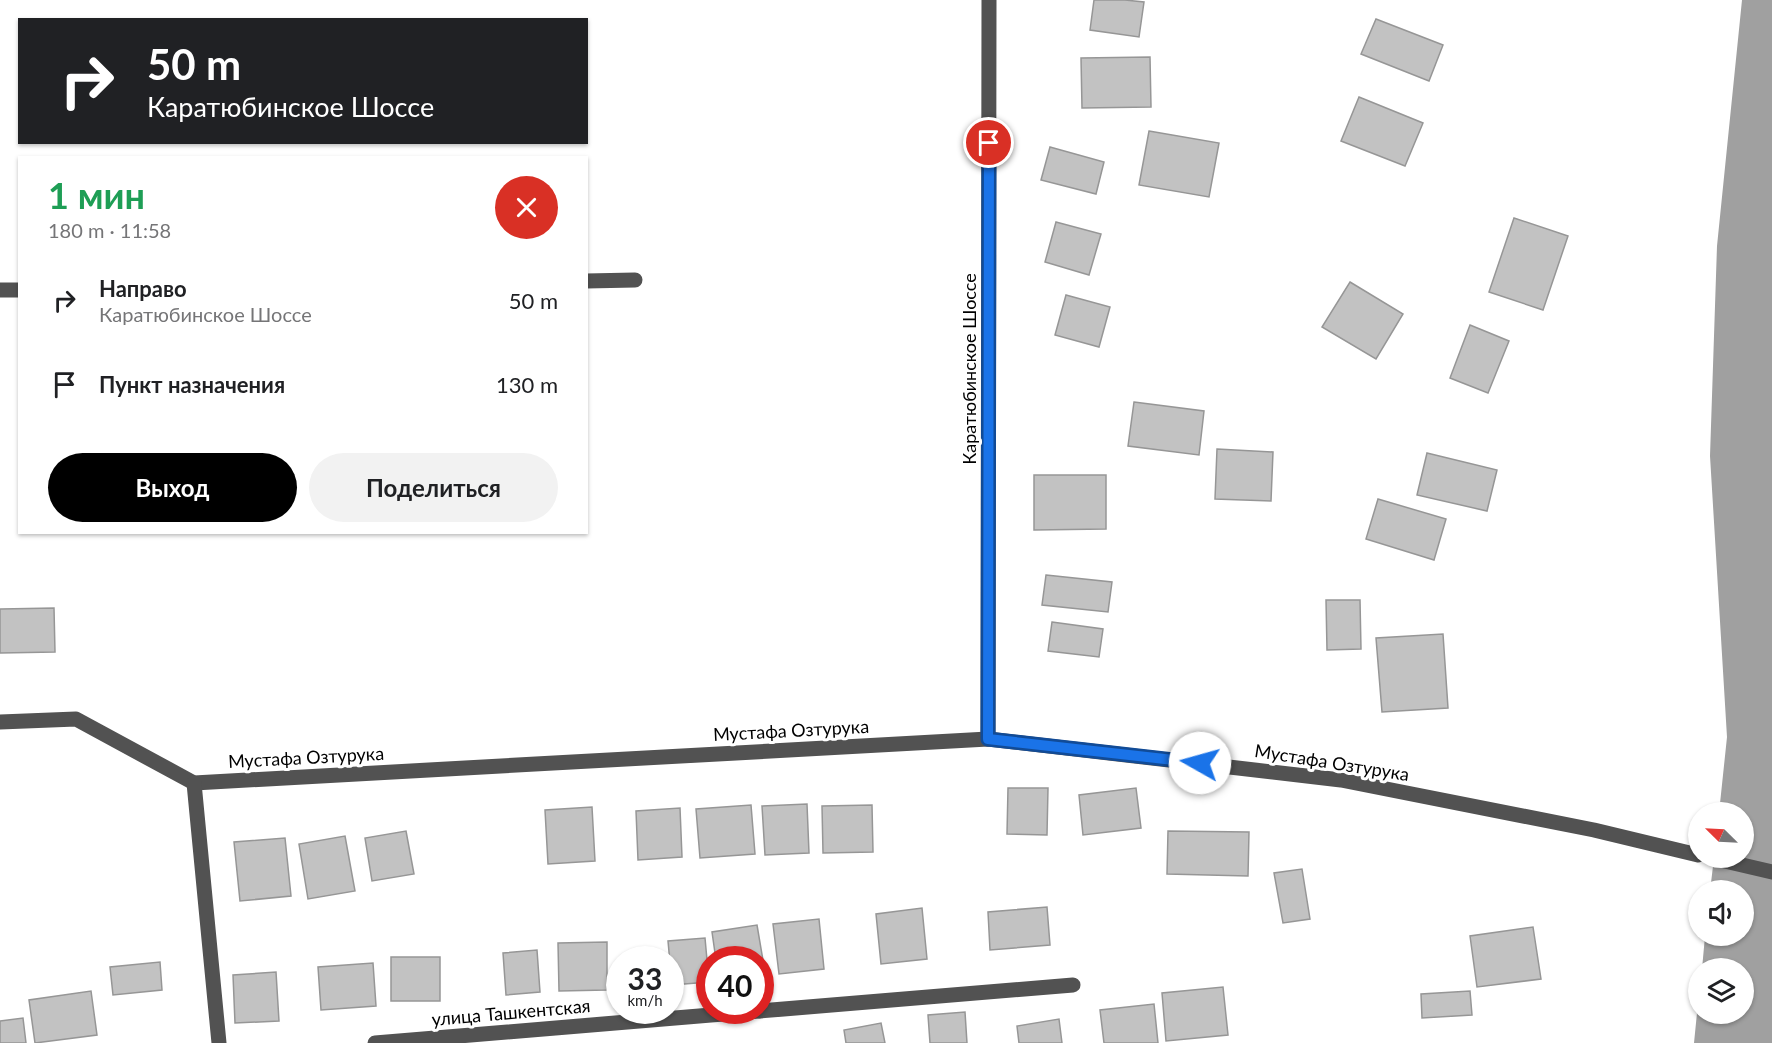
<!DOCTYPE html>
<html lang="ru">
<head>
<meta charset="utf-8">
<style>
	body { margin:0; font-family:Lato,sans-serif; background:#f2f2f2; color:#202124; height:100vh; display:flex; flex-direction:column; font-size:22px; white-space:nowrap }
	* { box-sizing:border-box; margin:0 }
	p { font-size:20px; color:#757577 }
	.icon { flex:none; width:33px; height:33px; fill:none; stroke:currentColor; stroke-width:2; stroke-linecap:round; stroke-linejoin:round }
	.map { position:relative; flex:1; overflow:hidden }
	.drawer { position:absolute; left:18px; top:156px; width:570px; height:378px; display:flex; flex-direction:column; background:#fff; border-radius:0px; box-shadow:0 2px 4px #0004 }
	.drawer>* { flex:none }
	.top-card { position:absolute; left:18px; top:18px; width:570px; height:126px; border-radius:0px; box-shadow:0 2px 4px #0004; background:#202124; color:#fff; overflow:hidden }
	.needle { width:39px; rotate:294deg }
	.buttons { position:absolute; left:1688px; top:802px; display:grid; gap:12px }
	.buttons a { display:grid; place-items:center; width:66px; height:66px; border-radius:50%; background:#fff; box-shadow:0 2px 4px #0004; font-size:30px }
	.speed { position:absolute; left:606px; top:946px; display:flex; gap:12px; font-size:30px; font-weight:700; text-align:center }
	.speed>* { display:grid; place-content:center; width:78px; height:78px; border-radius:50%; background:#fff; box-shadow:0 2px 4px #0004; line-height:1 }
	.speed small { font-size:15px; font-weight:400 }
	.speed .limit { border:9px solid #d22; background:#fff; color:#111 }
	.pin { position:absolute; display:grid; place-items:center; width:51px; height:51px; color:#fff; margin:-26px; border:3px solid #fff; border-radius:50%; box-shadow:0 2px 6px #0007 }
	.me { position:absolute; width:66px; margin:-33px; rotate:277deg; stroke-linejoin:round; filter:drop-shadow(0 0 4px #0008) }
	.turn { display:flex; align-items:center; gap:21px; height:126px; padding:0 30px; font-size:27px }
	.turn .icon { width:78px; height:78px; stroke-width:2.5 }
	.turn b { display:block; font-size:42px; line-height:51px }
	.round { display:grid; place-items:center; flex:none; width:63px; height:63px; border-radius:32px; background:#f2f2f2 }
	.summary { display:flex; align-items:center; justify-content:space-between; height:102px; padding:0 30px }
	h1 { font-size:36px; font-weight:700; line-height:45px; color:#1e9e55 }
	.primary-button { display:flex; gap:12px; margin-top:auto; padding:12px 30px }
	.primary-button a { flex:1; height:69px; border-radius:36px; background:#000; color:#fff; font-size:24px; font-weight:700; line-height:69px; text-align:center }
	.primary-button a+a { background:#f2f2f2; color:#202124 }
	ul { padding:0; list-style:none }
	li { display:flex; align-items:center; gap:18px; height:84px; padding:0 30px }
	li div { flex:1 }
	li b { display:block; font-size:22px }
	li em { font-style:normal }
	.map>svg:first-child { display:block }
</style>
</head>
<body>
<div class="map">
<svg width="1772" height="1043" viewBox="0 0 1772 1043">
	<rect width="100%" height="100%" fill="#fff"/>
	<!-- water -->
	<path fill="#a0a0a0" d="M1742,0H1772V1043H1694L1698,1003V1014H1743V969H1702L1705,936H1743V891H1710L1714,858H1743V813H1719L1727,737L1710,456L1717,246Z"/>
	<!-- building -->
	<g fill="#c2c2c2" stroke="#969696" stroke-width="1.5">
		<path d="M1094,0H1125L1144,2L1139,37L1090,30Z"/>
		<path d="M1376,19L1443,45L1429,81L1361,54Z"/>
		<path d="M1150,57L1151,107L1082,108L1081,58Z"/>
		<path d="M1359,97L1423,123L1405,166L1341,141Z"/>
		<path d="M1149,131L1219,143L1209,197L1139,185Z"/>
		<path d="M1050,147L1104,162L1096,194L1041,180Z"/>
		<path d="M1514,218L1568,236L1543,310L1489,292Z"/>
		<path d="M1056,222L1101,234L1089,275L1045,262Z"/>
		<path d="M1350,282L1403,314L1376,359L1322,327Z"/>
		<path d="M1066,295L1110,307L1099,347L1055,335Z"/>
		<path d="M1470,325L1509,341L1488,393L1450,378Z"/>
		<path d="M1134,402L1204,411L1199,455L1128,446Z"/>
		<path d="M1217,449L1273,452L1271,501L1215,499Z"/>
		<path d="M1427,453L1497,470L1487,511L1417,495Z"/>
		<path d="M1034,475H1106V529L1034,530Z"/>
		<path d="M1378,499L1446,519L1434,560L1366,539Z"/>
		<path d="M1046,575L1112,582L1108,612L1042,605Z"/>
		<path d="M1326,600H1360L1361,649L1327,650Z"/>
		<path d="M54,608L55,652L0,653V609Z"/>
		<path d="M1052,622L1103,629L1099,657L1048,651Z"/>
		<path d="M1443,634L1448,708L1382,712L1376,638Z"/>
		<path d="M1008,788H1048L1047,835L1007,834Z"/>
		<path d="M1136,788L1141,828L1083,835L1079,795Z"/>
		<path d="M807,804L809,853L765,855L762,806Z"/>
		<path d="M751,805L755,854L700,858L696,809Z"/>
		<path d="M872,805L873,852L823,853L822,806Z"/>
		<path d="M592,807L595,861L548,864L545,810Z"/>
		<path d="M680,808L682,857L638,860L636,811Z"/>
		<path d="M406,831L414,874L372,881L365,838Z"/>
		<path d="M1168,831L1249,832L1248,876L1167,874Z"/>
		<path d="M345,836L355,891L308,899L299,844Z"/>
		<path d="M285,838L291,896L240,901L234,842Z"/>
		<path d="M1302,869L1310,919L1283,923L1274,873Z"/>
		<path d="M1047,907L1050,945L990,950L988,912Z"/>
		<path d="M922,908L927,959L881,964L876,914Z"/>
		<path d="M819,919L824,969L779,974L773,924Z"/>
		<path d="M757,925L765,972L760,973V960H716L712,932Z"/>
		<path d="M1533,927L1541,979L1477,987L1470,936Z"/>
		<path d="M705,938L709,982L672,985L668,941Z"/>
		<path d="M607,942V990L559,991L558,943Z"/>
		<path d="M537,950L540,992L506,995L503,953Z"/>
		<rect x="391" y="957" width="49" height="44"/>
		<path d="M160,962L162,990L113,995L110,967Z"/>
		<path d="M373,963L376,1006L321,1010L318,967Z"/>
		<path d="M276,972L279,1021L235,1023L233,975Z"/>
		<path d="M1223,987L1228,1035L1166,1041L1162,993Z"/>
		<path d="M91,991L97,1035L35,1043L29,1000Z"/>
		<path d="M1470,991L1472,1015L1422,1018L1421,994Z"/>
		<path d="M1154,1004L1158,1043H1104L1100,1010Z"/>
		<path d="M965,1012L967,1043H930L928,1015Z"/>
		<path d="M23,1018L26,1043H0V1021Z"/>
		<path d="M1059,1019L1062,1043H1019L1017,1026Z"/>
		<path d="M881,1023L885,1043H846L844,1030Z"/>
	</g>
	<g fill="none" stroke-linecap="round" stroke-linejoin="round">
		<!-- minor -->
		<g stroke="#525252" stroke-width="15">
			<path d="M586,281L635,280"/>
			<path d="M0,290H20"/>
			<path d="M0,722L76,719L194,783L988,739L1341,780L1594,830L1698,855"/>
			<path d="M988,739L989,0"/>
			<path d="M194,783L219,1043"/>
			<path d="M1712,858L1772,872"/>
			<path d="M760,1011L1073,985"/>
			<path d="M375,1043L759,1011"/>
		</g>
	</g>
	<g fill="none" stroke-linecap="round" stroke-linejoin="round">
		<!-- route casing -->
		<g stroke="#114b97" stroke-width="15">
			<path id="route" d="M989,143L988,739L1200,763"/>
		</g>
		<!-- route -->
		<use href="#route" stroke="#1a73e8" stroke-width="10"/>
	</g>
	<g text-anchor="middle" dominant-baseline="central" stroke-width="6" stroke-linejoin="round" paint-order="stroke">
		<!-- street labels -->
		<g font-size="18" fill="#000" stroke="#fff">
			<text transform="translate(969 369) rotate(-90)">Каратюбинское Шоссе</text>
			<text transform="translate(791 730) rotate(-3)">Мустафа Озтурука</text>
			<text transform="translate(306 757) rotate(-3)">Мустафа Озтурука</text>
			<text transform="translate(1332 762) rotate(9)">Мустафа Озтурука</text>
			<text transform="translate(511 1012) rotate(-5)">улица Ташкентская</text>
		</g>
	</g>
</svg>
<div class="buttons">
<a><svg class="needle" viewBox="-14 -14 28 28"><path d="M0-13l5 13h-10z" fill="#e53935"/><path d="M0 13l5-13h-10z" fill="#757577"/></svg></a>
<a><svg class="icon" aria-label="sound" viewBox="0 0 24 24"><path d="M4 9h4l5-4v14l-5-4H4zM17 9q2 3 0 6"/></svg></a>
<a><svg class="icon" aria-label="layers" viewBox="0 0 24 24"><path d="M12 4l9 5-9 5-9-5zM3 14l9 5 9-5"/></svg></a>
</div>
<div class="speed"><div>33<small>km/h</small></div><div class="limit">40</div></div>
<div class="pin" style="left:989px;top:143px;background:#d93025"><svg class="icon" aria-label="arrive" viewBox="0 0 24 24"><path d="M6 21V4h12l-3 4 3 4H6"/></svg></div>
<svg class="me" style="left:1200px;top:763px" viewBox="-20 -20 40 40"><circle r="19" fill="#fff"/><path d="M0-13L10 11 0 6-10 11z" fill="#1a73e8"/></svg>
<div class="top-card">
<div class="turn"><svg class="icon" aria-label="right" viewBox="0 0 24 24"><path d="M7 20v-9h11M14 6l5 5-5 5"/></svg><div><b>50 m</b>Каратюбинское Шоссе</div></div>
</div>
<section class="drawer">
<div class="summary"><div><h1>1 мин</h1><p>180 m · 11:58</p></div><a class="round" style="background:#d93025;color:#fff"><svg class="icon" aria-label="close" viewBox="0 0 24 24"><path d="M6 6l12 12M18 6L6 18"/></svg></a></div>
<ul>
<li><svg class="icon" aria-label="right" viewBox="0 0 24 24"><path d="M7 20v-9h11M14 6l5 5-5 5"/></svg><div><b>Направо</b><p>Каратюбинское Шоссе</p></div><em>50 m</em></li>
<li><svg class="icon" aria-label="arrive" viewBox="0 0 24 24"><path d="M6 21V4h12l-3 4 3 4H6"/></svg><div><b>Пункт назначения</b></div><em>130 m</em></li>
</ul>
<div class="primary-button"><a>Выход</a><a>Поделиться</a></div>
</section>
</div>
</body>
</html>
